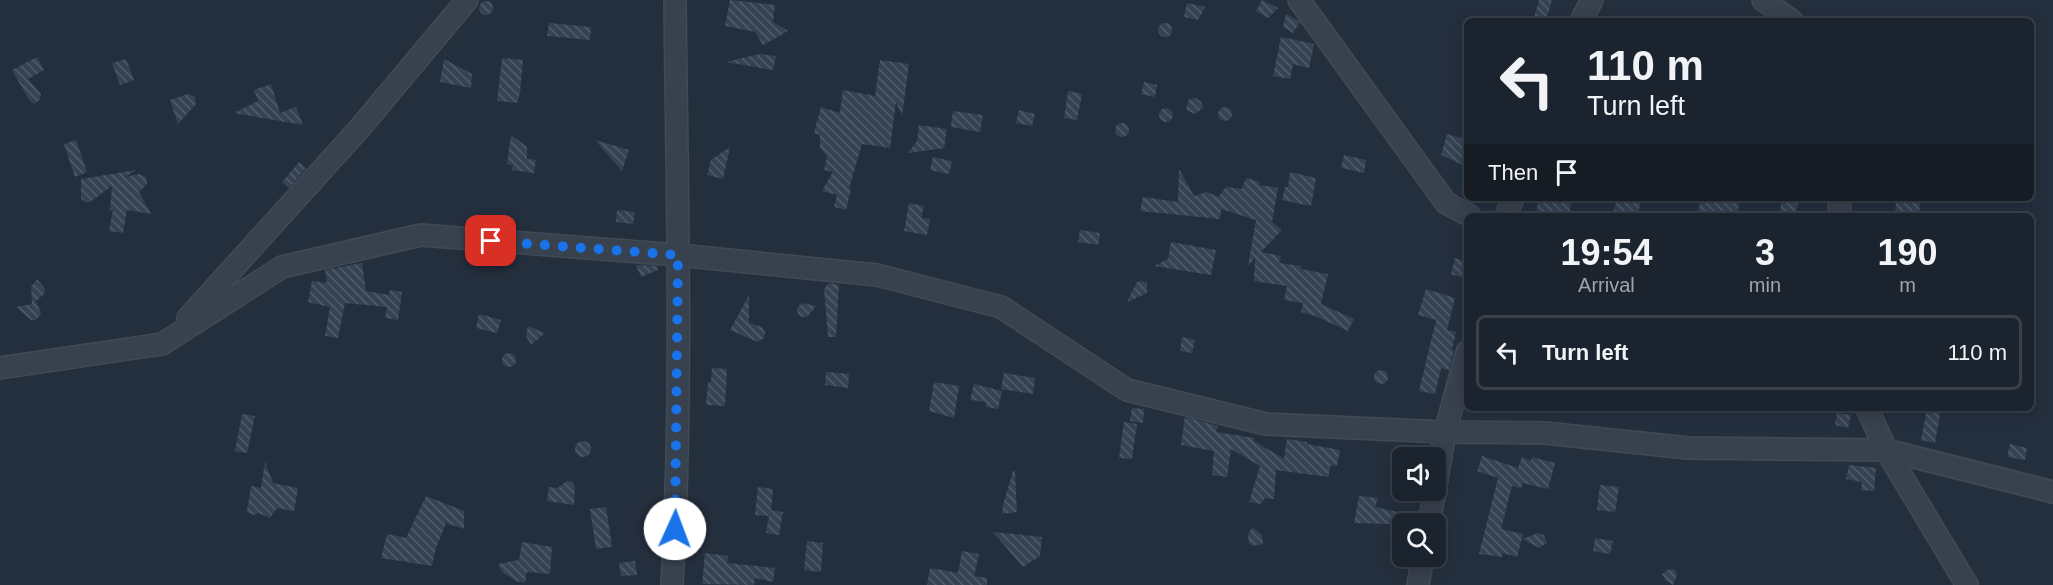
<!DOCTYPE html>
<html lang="en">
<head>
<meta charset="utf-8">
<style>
	body { margin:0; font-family:Arial,sans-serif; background:#242b36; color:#f1f3f6; height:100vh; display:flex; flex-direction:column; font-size:22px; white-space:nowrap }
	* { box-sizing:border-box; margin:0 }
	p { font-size:20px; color:#a0a4aa }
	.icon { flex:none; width:33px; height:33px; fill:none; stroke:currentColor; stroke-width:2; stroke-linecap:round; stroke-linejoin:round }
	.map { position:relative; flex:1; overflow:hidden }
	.panel { position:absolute; left:1464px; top:213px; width:570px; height:198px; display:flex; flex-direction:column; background:#1b232e; border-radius:9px; box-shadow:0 3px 15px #0003,0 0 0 2px #39404a }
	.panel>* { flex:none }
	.banner { position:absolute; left:1464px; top:18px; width:570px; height:183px; border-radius:9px; box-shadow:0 3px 15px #0003,0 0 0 2px #39404a; background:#1b232e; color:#f1f3f6; overflow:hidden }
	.tools { position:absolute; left:1392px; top:447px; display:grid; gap:12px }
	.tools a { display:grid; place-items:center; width:54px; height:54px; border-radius:9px; background:#1b232e; box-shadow:0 3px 15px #0003,0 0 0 2px #39404a; font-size:30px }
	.pin { position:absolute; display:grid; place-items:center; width:51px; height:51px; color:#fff; margin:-26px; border-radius:12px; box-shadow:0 3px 9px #0006 }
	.me { position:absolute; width:66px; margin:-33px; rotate:2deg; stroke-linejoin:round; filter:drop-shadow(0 0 4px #0008) }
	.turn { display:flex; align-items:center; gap:21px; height:126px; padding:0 24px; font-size:27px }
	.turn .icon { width:78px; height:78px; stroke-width:2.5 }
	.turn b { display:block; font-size:42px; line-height:51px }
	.then { display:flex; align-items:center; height:57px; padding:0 24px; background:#0003; gap:12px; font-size:22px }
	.eta { display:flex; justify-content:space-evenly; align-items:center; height:102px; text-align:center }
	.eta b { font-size:36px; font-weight:800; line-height:42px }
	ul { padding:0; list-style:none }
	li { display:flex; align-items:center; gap:18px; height:75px; margin:0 12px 9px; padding:0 12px; border:3px solid #39404a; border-radius:9px }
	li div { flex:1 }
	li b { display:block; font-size:22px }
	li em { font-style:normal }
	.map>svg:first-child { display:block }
</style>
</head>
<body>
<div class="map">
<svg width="2053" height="585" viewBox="0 0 2053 585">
	<defs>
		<pattern id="building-back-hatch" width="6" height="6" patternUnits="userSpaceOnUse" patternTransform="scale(1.5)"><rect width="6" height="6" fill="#364354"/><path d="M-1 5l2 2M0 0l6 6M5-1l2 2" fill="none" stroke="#515c6b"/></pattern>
	</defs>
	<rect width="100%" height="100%" fill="#242f3e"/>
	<!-- building -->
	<g fill="url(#building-back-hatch)">
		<path d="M730,0L775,5L773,22L788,31L763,45L755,32L725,26Z"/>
		<path d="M1262,0L1278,8L1268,18L1256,11Z"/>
		<path d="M1539,0H1552L1546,21H1533Z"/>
		<circle cx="486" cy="8" r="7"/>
		<path d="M1187,3L1205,7L1198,20L1184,17Z"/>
		<path d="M1286,14L1300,22L1293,33L1283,27Z"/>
		<circle cx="1165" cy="30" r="7"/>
		<path d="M549,23L591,27L590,40L547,36Z"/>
		<path d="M1281,37L1314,44L1309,68L1293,64L1290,79L1273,76Z"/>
		<path d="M760,54L776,56L773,70L726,62Z"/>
		<path d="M37,57L44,70L28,79L41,94L40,100L34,104L29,100L12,70Z"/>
		<path d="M502,58L523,60L520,93L517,103L497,101Z"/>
		<path d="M126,59L134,80L120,85L112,63Z"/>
		<path d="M444,59L472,74L471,88L440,82Z"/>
		<path d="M880,60L909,64L902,116L896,102L890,148L862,144L849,189H851L846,210L834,207L837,195L822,191L833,172L824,170L827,156L820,148V135L814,133L821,107L840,113L843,90L875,96Z"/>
		<path d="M1144,82L1157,85L1155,97L1141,94Z"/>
		<path d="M271,84L280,113L296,107L303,125L234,113L258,101L254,90Z"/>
		<path d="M1068,91L1082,94L1077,120L1064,118Z"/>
		<path d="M188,94L195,97L196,104L178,124L170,100Z"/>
		<path d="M1196,98L1201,102L1203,108L1195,114L1186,110L1189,99Z"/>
		<circle cx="1225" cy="114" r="7"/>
		<circle cx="1166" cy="115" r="7"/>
		<path d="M1019,110L1035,114L1032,126L1016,123Z"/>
		<path d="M953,111L983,115L980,132L951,127Z"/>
		<circle cx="1122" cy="130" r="7"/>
		<path d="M919,125L947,129L944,148L908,153L917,141Z"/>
		<path d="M1447,134L1467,140V167L1441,155Z"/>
		<path d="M511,135L527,147V159L536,160L534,173L512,170L513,165L507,164Z"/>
		<path d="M76,140L87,172L75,177L64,144Z"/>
		<path d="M595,140L629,150L622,171Z"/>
		<path d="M730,147L723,179L707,175L711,160Z"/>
		<path d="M1344,155L1366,160L1364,173L1341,168Z"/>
		<path d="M933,157L952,161L949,174L930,170Z"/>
		<path d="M299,162L306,168L289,188L282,182Z"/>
		<path d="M1179,169L1194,196L1206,192L1219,197L1224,189L1227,187L1242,189L1246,178L1260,182L1259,185L1278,188L1272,222L1282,230L1261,252L1281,256L1279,263L1301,266L1300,269L1328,274L1321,304L1354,319L1348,331L1315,316L1301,312L1303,303L1284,300L1287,286L1254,281L1255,258L1248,266L1256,220L1221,209L1220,219L1140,211L1143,197L1178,202Z"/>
		<path d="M136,170L125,177L139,174L146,177L147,184L139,192L151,214L127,210L123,233L109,231L113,210H110L112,186L90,202H86L81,199V179Z"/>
		<path d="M1290,172L1316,178L1311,206L1282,200L1285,187H1288Z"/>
		<path d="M1539,198H1572L1569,216H1549L1536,213Z"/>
		<path d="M1617,198H1641L1638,216H1615L1613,214Z"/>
		<path d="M1701,198H1741L1736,216H1697Z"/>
		<path d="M1782,198H1799L1795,216H1779Z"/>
		<path d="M1896,200L1920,203L1919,216H1895Z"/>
		<path d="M909,203L924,206L921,218L930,219L927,235L904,231Z"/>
		<path d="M617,210L635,212L633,224L616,222Z"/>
		<path d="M1080,230L1100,233L1098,245L1078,242Z"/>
		<path d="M1171,242L1216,250L1211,275L1154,266L1168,259Z"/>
		<path d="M1455,258L1467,262V279L1451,274Z"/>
		<path d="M362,263L366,291L389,295L390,290L402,292L398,320L385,318L387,307L345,303L338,338L325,336L330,307L308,302L312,281L327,283L325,270Z"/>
		<path d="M636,265L657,266L658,270L641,277Z"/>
		<path d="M37,279L45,289L44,294L34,303H37L41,314L36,320H31L16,307L32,304L31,287Z"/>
		<path d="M1142,281L1147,283V293L1127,302L1137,282Z"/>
		<path d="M830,283L839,285L836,337H828L824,288Z"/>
		<path d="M1426,289L1455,298L1447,330L1456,332L1452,350H1454L1449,370L1441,368L1435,394L1419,391L1436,320L1418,315Z"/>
		<path d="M749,295V323L762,327L765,332L764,338L758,342L730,330Z"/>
		<path d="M802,303L816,306L807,317H802L798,314L797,308Z"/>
		<path d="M479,314L501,320L497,333L476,328Z"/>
		<path d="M528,326L545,333L531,345L526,336Z"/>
		<path d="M1182,337L1195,340L1192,353L1180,351Z"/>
		<circle cx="509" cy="360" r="7"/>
		<path d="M712,368L727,369L725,406L706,405L708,382H711Z"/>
		<circle cx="1381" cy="377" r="7"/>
		<path d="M826,372L849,374L848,388L825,385Z"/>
		<path d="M1004,373L1035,378L1033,394L1001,389Z"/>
		<path d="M934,382L959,386L954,418L929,411Z"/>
		<path d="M974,384L1002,391L998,409L986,407V402L970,400Z"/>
		<path d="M1132,408L1144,409L1143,423L1130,421Z"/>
		<path d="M1927,408L1941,410L1935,443L1921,440Z"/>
		<path d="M1837,413L1851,415L1848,428L1835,425Z"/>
		<path d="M242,414L255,416L247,453L235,451Z"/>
		<path d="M1185,417L1218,426L1216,432L1254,438V441L1284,459L1287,439L1307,442V444L1340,450L1337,466L1331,465L1328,477L1276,470L1274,499L1265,498L1261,504L1249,502L1260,466L1231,449L1227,477L1212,475L1214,451L1181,445Z"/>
		<path d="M1124,422L1137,424L1132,459L1119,458Z"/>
		<circle cx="583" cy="449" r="8"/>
		<path d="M2010,444L2027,448L2025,460L2007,457Z"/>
		<path d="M1482,456L1518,468L1522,457L1531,461L1532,457L1555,463L1548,489L1523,483L1521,488L1512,486L1501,529L1523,534L1517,557L1502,553V557L1479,554L1498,478L1477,471Z"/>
		<path d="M265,462L273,483L298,488L294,511L277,508L270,518L258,513L254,515L249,513L247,511L251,486L261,488Z"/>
		<path d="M1849,465L1876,468L1874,491L1861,490L1862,482L1846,479Z"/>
		<path d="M1013,471H1015L1017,512L1002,514L1003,505Z"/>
		<path d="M567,481L572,482L575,487L574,505L547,501L549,487L558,488Z"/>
		<path d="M1600,485L1619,487L1615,512L1597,510Z"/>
		<path d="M758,487L773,489L771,510L783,512L779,535L766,533L769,516L755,515Z"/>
		<path d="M426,496L464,511V529L446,523L436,548L432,566L381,558L387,534L406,538Z"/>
		<path d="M1359,496L1378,498L1375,507L1402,513V528L1389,524L1354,523Z"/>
		<path d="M606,507L612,547L596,549L590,509Z"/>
		<path d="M1252,527L1262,535L1263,544L1253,546L1249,543L1248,535Z"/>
		<path d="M993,532L1042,537L1040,556L1023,567Z"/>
		<path d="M1538,533L1544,535L1547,543L1539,548L1523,539Z"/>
		<path d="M1595,538L1613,541L1610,554L1593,551Z"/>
		<path d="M807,541L823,543L821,572L804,570Z"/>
		<path d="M522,542L552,547L550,574L527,572L525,583L516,581L502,572L498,564L519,560Z"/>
		<path d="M962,551L979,554L974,576L987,578V585H927L930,568L958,573Z"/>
		<path d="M705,553L728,556L727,563L775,568L773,582L755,578L754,585L702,584Z"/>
		<path d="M635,561L637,575L621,576L619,563Z"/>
		<path d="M1674,569L1677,575L1673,585L1665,580L1662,574L1667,570Z"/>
	</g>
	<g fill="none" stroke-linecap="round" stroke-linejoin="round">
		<!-- minor casing -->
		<g stroke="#414a57" stroke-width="24">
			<g id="minor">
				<path d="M1299,0L1446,203L1470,216"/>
				<path d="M1763,0L1792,21"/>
				<path d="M1581,21L1592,0"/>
				<path d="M1839,198L1840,216"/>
				<path d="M1506,216L1513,198"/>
				<path d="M188,318L359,129L467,0"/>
				<path d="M0,368L162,344L282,267L421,235L678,255L877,275L1001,307L1127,390L1266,424L1445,432L1545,433L1688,448L1886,450L2053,492"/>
				<path d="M1867,408L1886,450L1967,585"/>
				<path d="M1436,485L1445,432L1467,352"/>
				<path d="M1429,524L1435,490"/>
				<path d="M672,585C683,391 677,195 675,0"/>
				<path d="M1418,585L1423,556"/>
			</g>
		</g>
		<!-- minor -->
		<use href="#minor" stroke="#38414e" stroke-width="21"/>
	</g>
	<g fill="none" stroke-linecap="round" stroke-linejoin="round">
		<!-- route -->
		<path stroke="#1a73e8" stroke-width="10" stroke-dasharray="0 18" d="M491,241L678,255L675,529"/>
	</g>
</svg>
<div class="tools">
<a><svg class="icon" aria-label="sound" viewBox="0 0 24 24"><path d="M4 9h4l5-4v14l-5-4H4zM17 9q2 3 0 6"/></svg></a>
<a><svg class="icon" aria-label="search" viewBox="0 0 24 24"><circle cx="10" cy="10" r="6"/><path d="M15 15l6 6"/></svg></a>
</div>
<div class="pin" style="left:491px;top:241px;background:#d93025"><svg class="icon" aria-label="arrive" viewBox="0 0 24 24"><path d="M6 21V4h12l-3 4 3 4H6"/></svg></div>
<svg class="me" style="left:675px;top:529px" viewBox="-20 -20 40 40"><circle r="19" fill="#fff"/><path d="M0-13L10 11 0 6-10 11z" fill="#1a73e8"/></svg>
<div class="banner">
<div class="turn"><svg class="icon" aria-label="left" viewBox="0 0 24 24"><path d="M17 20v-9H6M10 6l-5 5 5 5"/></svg><div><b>110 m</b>Turn left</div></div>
<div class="then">Then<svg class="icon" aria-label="arrive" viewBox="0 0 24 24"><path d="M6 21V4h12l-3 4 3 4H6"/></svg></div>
</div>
<section class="panel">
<div class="eta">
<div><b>19:54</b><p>Arrival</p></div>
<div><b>3</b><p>min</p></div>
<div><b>190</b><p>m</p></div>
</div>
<ul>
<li><svg class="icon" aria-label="left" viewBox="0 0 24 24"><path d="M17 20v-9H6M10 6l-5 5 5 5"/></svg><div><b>Turn left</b></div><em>110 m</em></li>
</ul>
</section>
</div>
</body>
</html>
